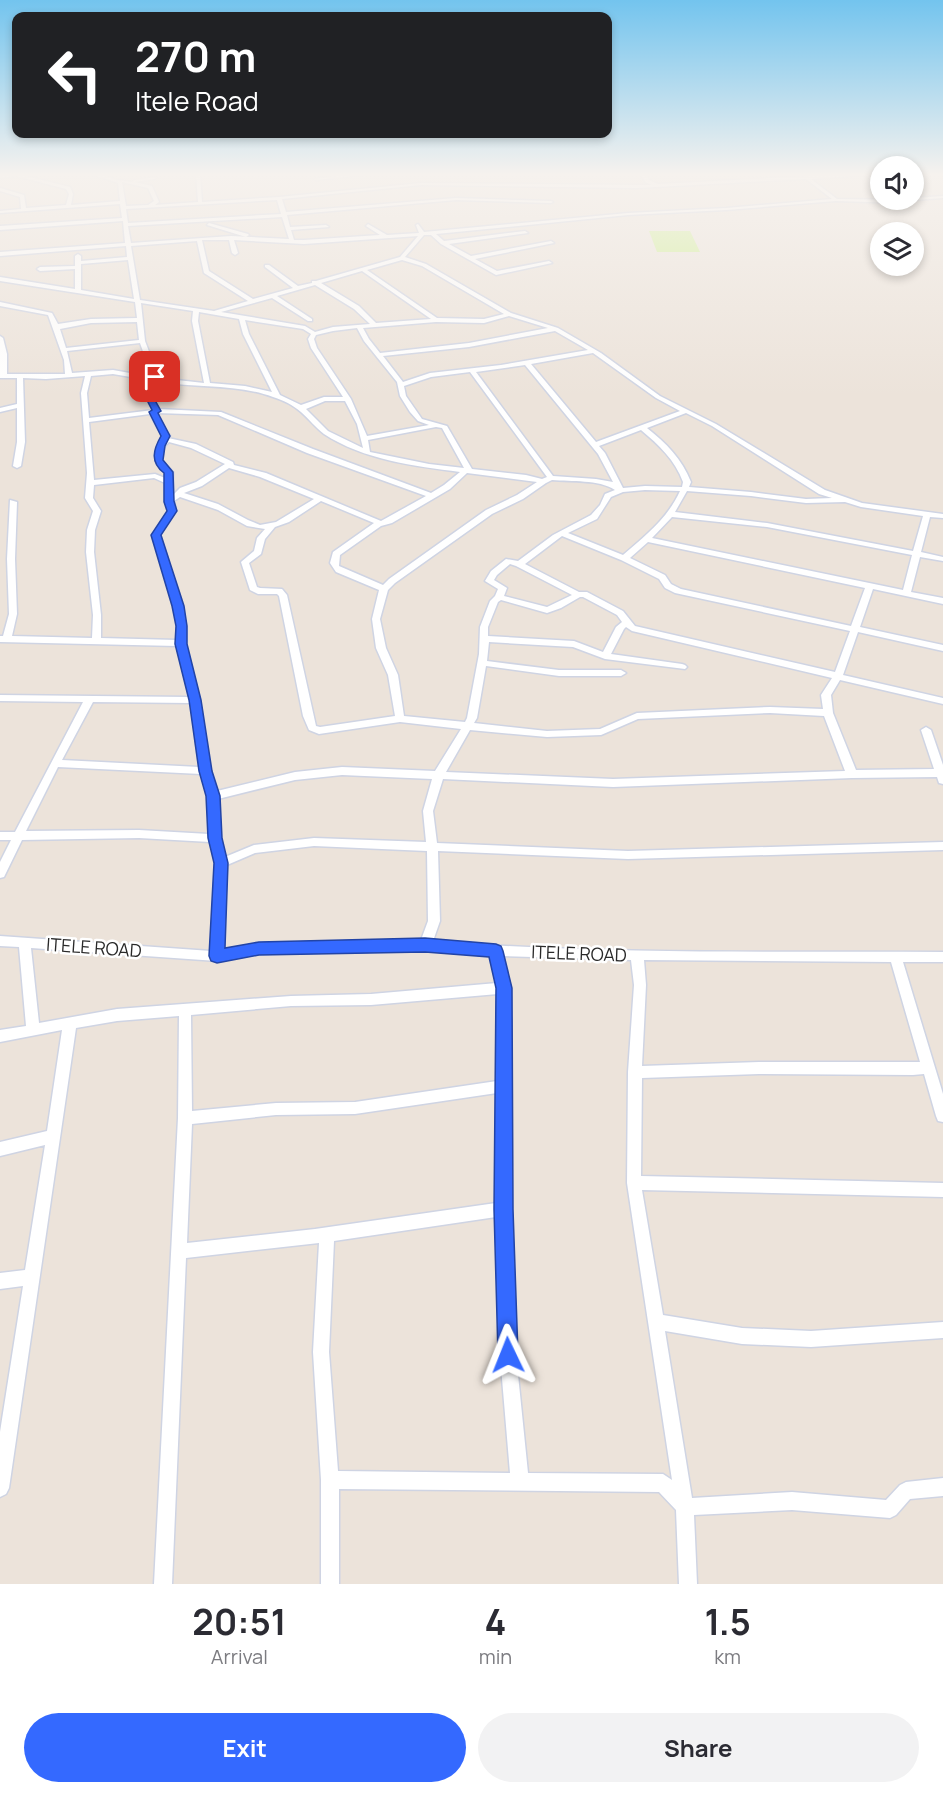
<!DOCTYPE html>
<html lang="en">
<head>
<meta charset="utf-8">
<style>
	body { margin:0; font-family:Manrope,sans-serif; background:#f2f2f3; color:#2b2b33; height:100vh; display:flex; flex-direction:column; font-size:22px; white-space:nowrap }
	* { box-sizing:border-box; margin:0 }
	p { font-size:20px; color:#7c7c81 }
	.icon { flex:none; width:33px; height:33px; fill:none; stroke:currentColor; stroke-width:2; stroke-linecap:round; stroke-linejoin:round }
	.map { position:relative; height:1584px; overflow:hidden }
	.side { display:flex; flex-direction:column; background:#fff; flex:1 }
	.side>* { flex:none }
	.banner { position:absolute; left:12px; top:12px; width:600px; height:126px; border-radius:12px; box-shadow:0 3px 9px #0003; background:#202124; color:#fff; overflow:hidden }
	.tools { position:absolute; left:870px; top:156px; display:grid; gap:12px }
	.tools a { display:grid; place-items:center; width:54px; height:54px; border-radius:50%; background:#fff; box-shadow:0 3px 9px #0003; font-size:30px }
	.pin { position:absolute; display:grid; place-items:center; width:51px; height:51px; color:#fff; margin:-26px; border-radius:12px; box-shadow:0 3px 9px #0006 }
	.me { position:absolute; width:66px; margin:-33px; rotate:358deg; stroke-linejoin:round; filter:drop-shadow(0 0 4px #0008) }
	.turn { display:flex; align-items:center; gap:21px; height:126px; padding:0 24px; font-size:27px }
	.turn .icon { width:78px; height:78px; stroke-width:2.5 }
	.turn b { display:block; font-size:42px; line-height:51px }
	.eta { display:flex; justify-content:space-evenly; align-items:center; height:102px; text-align:center }
	.eta b { font-size:36px; font-weight:700; line-height:42px }
	.cta { display:flex; gap:12px; margin-top:auto; padding:12px 24px }
	.cta a { flex:1; height:69px; border-radius:36px; background:#3469ff; color:#fff; font-size:24px; font-weight:700; line-height:69px; text-align:center }
	.cta a+a { background:#f2f2f3; color:#2b2b33 }
	.map>svg:first-child { display:block }
</style>
</head>
<body>
<div class="map">
<svg width="943" height="1584" viewBox="0 0 943 1584">
	<rect width="100%" height="100%" fill="#ece3da"/>
	<!-- pitch -->
	<path fill="#cdef8d" d="M649,231H690L700,252H657Z"/>
	<g fill="none" stroke-linecap="round" stroke-linejoin="round">
		<!-- minor casing -->
		<g stroke="#cfd4e3" stroke-width="3">
			<g id="minor">
				<path d="M18,174L70,187L73,194L71,205L120,201L118,183L91,174H99L117,180L132,182L134,180L157,177L155,179L135,182L152,186L159,202L155,205L198,202L196,174H200L202,202L279,197L421,183L652,185L645,182L641,174H645L649,180L658,184L850,174H880L811,179L837,199L914,200V198L943,196V198L914,200L900,203L836,201L726,210L628,215L436,234L444,241L525,231L528,233L449,244L471,256L551,241L554,243L475,259L497,271L549,261L552,263L496,275L441,244L431,235H424L405,257L426,264L511,313L558,328L601,353L660,396L716,424L825,490L862,503L943,514V518L930,517L921,552L943,557V561L920,557L911,592L943,598V604L873,589L860,627L943,645V651L858,632L843,675L943,698V704L840,680L831,695L833,713L856,770L934,769L921,730L926,727L931,730L943,765V784L939,783L937,777L852,778L613,787L443,779L433,811L437,843L628,851L943,842V850L628,859L438,851L440,921L433,941C602,955 773,951 943,952V962H903L943,1094V1122L938,1121L936,1116L924,1074L913,1075L759,1074L642,1078L641,1176L943,1183V1197L642,1190L663,1315L742,1328L811,1331L943,1322V1338L811,1347L742,1344L665,1331L692,1498L792,1492L886,1500L900,1485L906,1482L943,1478V1496L910,1499L896,1515L890,1518L792,1510L694,1515L697,1584H679L676,1510L659,1492L339,1489V1584H321V1480L313,1352L319,1243L186,1258L172,1584H154L178,1118L179,1016L117,1021L76,1028L9,1488L6,1494L0,1497V1432L23,1286L0,1289V1273L25,1270L45,1145L0,1156V1142L47,1131L62,1030L0,1042V1030L26,1026L19,947L0,946V936L211,951L215,863L210,842L139,838L22,840L4,877L0,878V862L11,840H0V832H15L83,702L0,701V695L189,697L177,646L0,642V636H3L9,614L7,559L10,500L17,502L15,559L17,614L12,636L92,638L93,615L86,552L87,530L93,511L85,498L87,473L81,393L85,376L46,379L23,378L25,442L21,466L17,468L13,466L17,442V408L0,412V408L17,404V378H0V336L3,338L7,354V374H65L64,360L48,315L0,306V302L52,313L58,324L91,319L137,318L135,302L0,281V277L75,289V269L40,271L37,269L40,267L75,266V256L78,254L81,256V261L127,257L126,246L0,256V252L125,243L123,221L0,230V226L122,218L120,204L0,213V211L21,209L20,197L0,191V188L24,195L26,208L66,205L69,194L66,189L16,176L0,178V176ZM806,179L832,199L726,208L628,213L424,232L418,224L416,225L419,233L387,235L368,224L366,226L380,235L304,240H294L291,230L329,227L326,225L290,227L287,215L456,200L551,203L553,202L551,201L456,198L286,212L282,199L421,185L637,188ZM122,182L148,188L154,201L148,205L126,206ZM277,200L281,214L128,223L126,209ZM282,217L289,239L231,236L131,243L128,226ZM418,236L400,257L316,281H312V283L298,286L269,265H265V267L293,288L253,299L209,271L202,240H229L232,253L235,255L238,253L234,240L304,244ZM197,241L204,273L248,301L214,311L140,300L131,246ZM128,260L134,299L81,290V264ZM402,260L422,266L504,314L484,319L437,318L367,270ZM362,271L431,319L376,323L359,306L321,283ZM315,285L354,309L370,324L333,327L315,332L305,326L221,312L272,298L308,321H312V319L277,296ZM141,303L193,311L192,321L204,383L159,378L145,341ZM199,312L239,319L243,334L272,392L245,386L210,383L198,321ZM509,316L548,328L469,343L380,353L369,339L363,328L436,322L484,323ZM245,320L303,329L311,334L308,339L311,348L343,397H324L301,405L280,395L249,334ZM137,322L139,340L66,348L60,329L91,323ZM357,328L364,341L397,382L400,396L410,412L418,421L429,425L367,436L351,399L317,348L314,339L316,335L333,331ZM555,331L588,350L501,365L430,373L403,382L383,356L469,347ZM140,343L152,377L113,370L72,373L67,351ZM593,353L656,398L680,411L596,442L531,364ZM525,365L598,454L613,482L596,479L553,476L476,372ZM470,372L547,477L542,479L526,475L472,469L447,426L422,419L406,396L404,386L431,377ZM113,374L154,381L149,402L153,410L89,418L87,393L91,376ZM160,382C197,388 238,384 273,397C283,400 293,405 301,412C309,419 316,428 324,434C364,460 414,466 460,472L444,485L431,493L313,449L221,412L159,409L155,402ZM325,401H345L357,424L363,448L328,431L306,409ZM157,413L218,415L307,453L426,496L381,521L266,473L234,465L233,462L196,444L168,438L170,436L157,418ZM686,413L712,426L819,494L832,498L806,499L751,492L689,487L691,482C682,459 666,443 647,428ZM150,414L162,436C153,452 151,460 165,472V478L155,474L94,480L89,422ZM436,427L442,428L464,468L429,464L370,452L368,440ZM641,430C659,445 675,460 683,482L682,487L645,486L623,488L605,453L599,446ZM169,442L191,448L225,464L196,482L180,488L173,495V472L162,461L164,447ZM229,468L260,477L314,499L276,522L260,525L248,520L218,504L184,493L202,486ZM467,473L537,482L517,495L486,510L389,579L383,585L339,566L340,555L381,526L392,523L450,489ZM154,478L165,483V502L168,504V511L152,535C162,568 179,605 177,640L101,638V615L94,552L95,530L101,511L93,498L94,485ZM552,480C572,482 598,479 615,490L605,494L600,505L591,515L553,535L518,561L506,559L491,571L485,581L498,589L495,596L490,601L480,627L479,654L467,718L465,722L404,716L398,675L386,648L380,619L388,590L395,583L492,514L523,499L546,483ZM645,490L680,491C668,518 645,536 623,555L568,533L597,519L611,497L623,492ZM687,491L751,496L806,503L845,502L861,507L923,516L913,551L767,523L675,512ZM180,497L218,510L247,526L265,529L257,538L254,551L241,562L250,590L258,594H277L279,596L303,716L309,730L319,734L400,722L461,729L435,771L342,767L295,772L217,791L210,771L200,700L186,643V626L182,606L160,535L176,511L174,501ZM321,501L374,523L333,552L330,563L336,572L379,590L372,619L376,648L388,675L395,716L320,727L316,726L287,595L282,589L260,588L257,587L249,563L261,554L265,539L275,527L289,522ZM672,517L767,527L912,555L903,590L652,538ZM562,536L621,560L659,579L665,588L675,593L850,631L835,672L635,626L623,611L587,592H579L525,564ZM648,542L865,588L851,626L681,589L671,584L665,575L630,558ZM510,564L516,566L572,595L547,607L504,596L507,588L494,580L497,575ZM580,597H583L617,615L622,622L616,627L603,652L574,641L488,636V627L498,602L501,600L547,613L561,608ZM626,627L632,631L832,678L821,695L823,709L770,707L637,713L600,729L547,731L474,723L477,718L486,666L559,676H621L626,673L621,670H559L487,661L489,642L573,647L605,659L685,669L687,667L685,665L682,664L611,654L624,629ZM93,702L191,703L199,767L62,760ZM770,713L824,716L845,771L613,779L446,772L470,730L547,737L601,735L638,719ZM58,767L201,774L208,796L209,834L139,830L26,831ZM342,775L432,779L423,811L426,842L314,838L254,845L225,857L220,838L218,799L295,780ZM314,846L427,851L428,921L421,940L259,944L223,950L227,865L255,853ZM31,948L217,961L259,954L425,950L491,956L497,983L371,994L291,996L117,1009L39,1023ZM503,956L631,960L634,985L628,1072L627,1183L672,1480L663,1474L528,1473L516,1355L510,1209V988ZM644,960L891,962L920,1062H759L642,1066L646,985ZM498,994L497,1081L355,1102L276,1103L192,1111L191,1015L291,1006L371,1005ZM497,1093L496,1203L315,1229L187,1243L192,1124L276,1115L355,1114ZM496,1217L500,1355L510,1473L338,1471L329,1352L334,1241Z"/>
				<path d="M353,174H372L316,180L314,179Z"/>
				<path d="M209,223L248,234L249,235L246,237L207,225Z"/>
			</g>
		</g>
		<!-- minor -->
		<use href="#minor" fill="#fff" fill-rule="evenodd"/>
	</g>
	<!-- sky -->
	<linearGradient id="sky" x2="0" y2="1"><stop stop-color="#73c4ee"/><stop offset="0.44" stop-color="#f6f2ee"/><stop offset="1" stop-color="#f6f2ee" stop-opacity="0"/></linearGradient>
	<rect width="943" height="396" fill="url(#sky)"/>
	<!-- route -->
	<path fill="#3469ff" stroke="#2244a6" stroke-width="1.5" d="M155,375L160,377L156,402L161,411L158,413L170,436L165,446L163,460L173,472L174,501L177,511L161,535L184,606L187,626V644L201,700L212,771L220,796L222,838L228,863L225,948L259,942L425,938L496,944L501,946L503,951L512,988L513,1209L518,1355L515,1362L508,1365L501,1362L498,1355L494,1209L496,988L489,957L425,952L259,955L217,963L211,961L209,956L214,863L208,838L206,796L199,771L189,700L175,644L176,626L172,606L151,535L167,511L164,502V473C150,462 153,450 161,436L149,412L152,410L148,402L151,377Z"/>
	<g text-anchor="middle" dominant-baseline="central" stroke-width="5" stroke-linejoin="round" paint-order="stroke">
		<!-- street labels -->
		<g font-size="18" fill="#292929" stroke="#fff">
			<text transform="translate(94 947) rotate(4)">ITELE ROAD</text>
			<text transform="translate(579 953) rotate(2)">ITELE ROAD</text>
		</g>
	</g>
</svg>
<div class="tools">
<a><svg class="icon" aria-label="sound" viewBox="0 0 24 24"><path d="M4 9h4l5-4v14l-5-4H4zM17 9q2 3 0 6"/></svg></a>
<a><svg class="icon" aria-label="layers" viewBox="0 0 24 24"><path d="M12 4l9 5-9 5-9-5zM3 14l9 5 9-5"/></svg></a>
</div>
<div class="pin" style="left:155px;top:377px;background:#d93025"><svg class="icon" aria-label="arrive" viewBox="0 0 24 24"><path d="M6 21V4h12l-3 4 3 4H6"/></svg></div>
<svg class="me" style="left:508px;top:1355px" viewBox="-20 -20 40 40"><path d="M0-17L14 15 0 8-14 15z" fill="#3469ff" stroke="#fff" stroke-width="4"/></svg>
<div class="banner">
<div class="turn"><svg class="icon" aria-label="left" viewBox="0 0 24 24"><path d="M17 20v-9H6M10 6l-5 5 5 5"/></svg><div><b>270 m</b>Itele Road</div></div>
</div>
</div>
<section class="side">
<div class="eta">
<div><b>20:51</b><p>Arrival</p></div>
<div><b>4</b><p>min</p></div>
<div><b>1.5</b><p>km</p></div>
</div>
<div class="cta"><a>Exit</a><a>Share</a></div>
</section>
</body>
</html>
